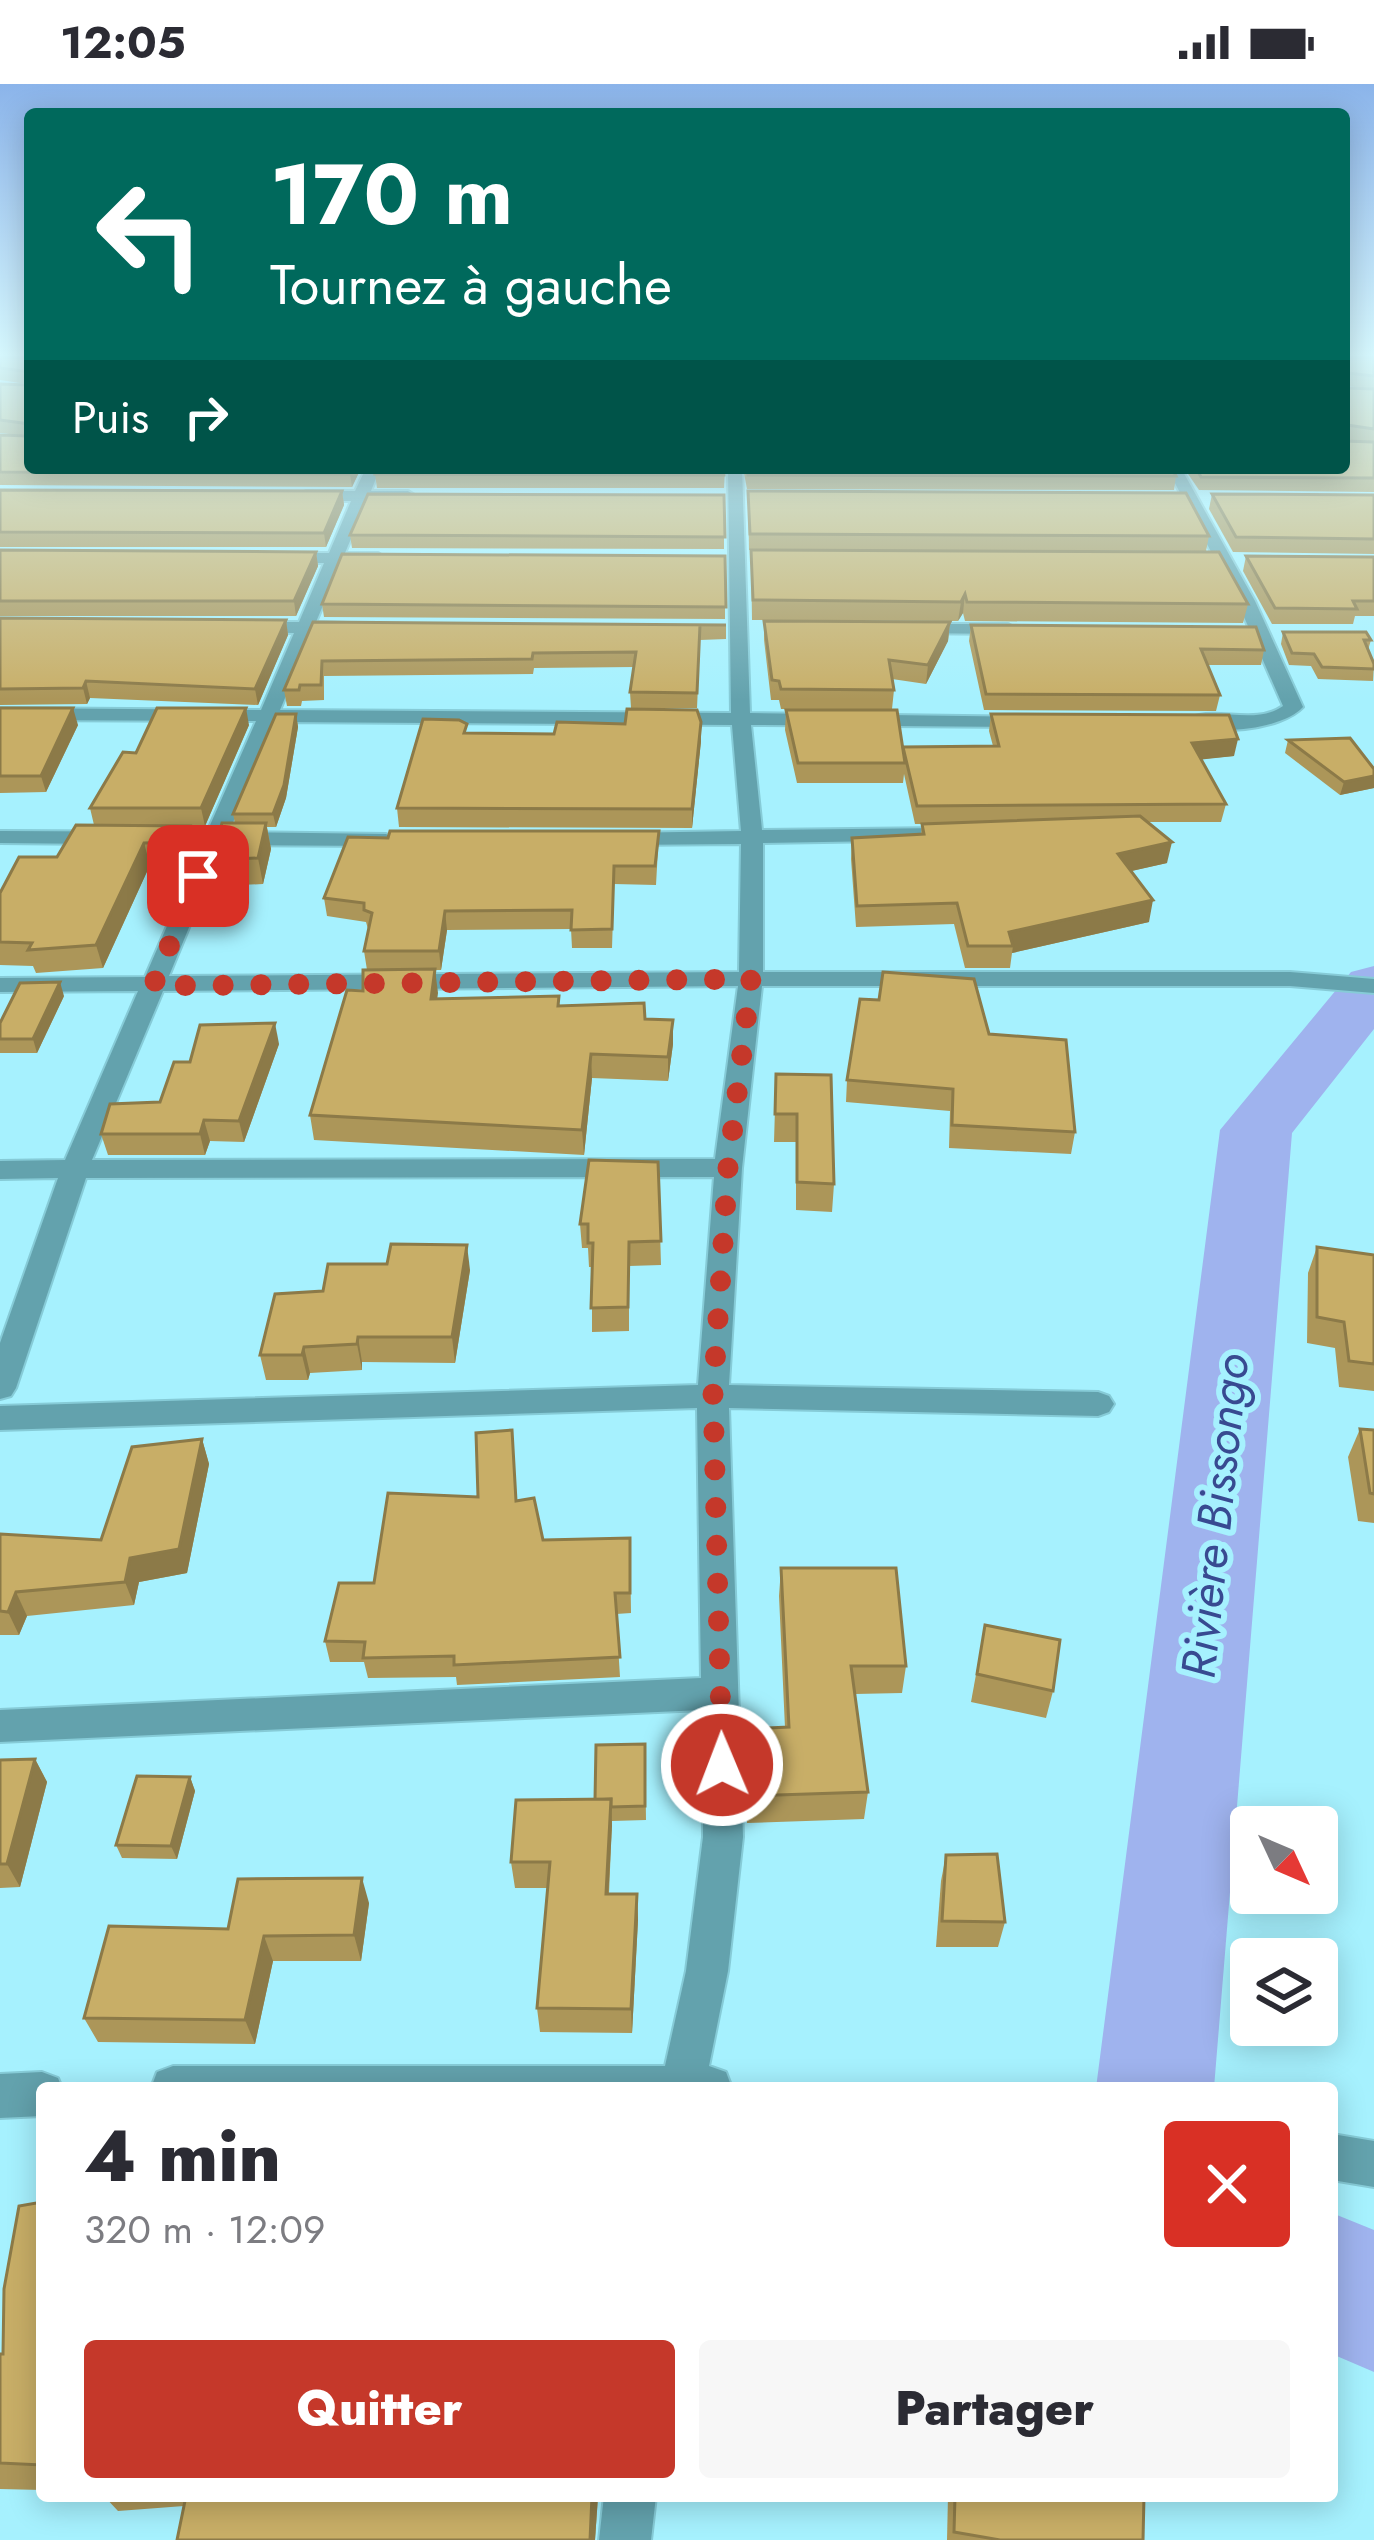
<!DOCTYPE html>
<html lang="fr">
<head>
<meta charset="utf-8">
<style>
	body { margin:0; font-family:Jost,sans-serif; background:#f7f7f7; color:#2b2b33; height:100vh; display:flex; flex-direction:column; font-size:45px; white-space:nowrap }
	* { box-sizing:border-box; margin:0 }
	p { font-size:39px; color:#7c7c81 }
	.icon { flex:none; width:66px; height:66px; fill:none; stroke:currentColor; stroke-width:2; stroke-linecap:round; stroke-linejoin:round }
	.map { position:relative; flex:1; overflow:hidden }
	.drawer { position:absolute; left:36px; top:1998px; width:1302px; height:420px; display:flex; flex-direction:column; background:#fff; border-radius:12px; box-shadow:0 6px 30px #0003 }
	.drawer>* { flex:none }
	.hud { position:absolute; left:24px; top:24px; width:1326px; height:366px; border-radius:12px; box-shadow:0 6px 30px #0003; background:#00695c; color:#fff; overflow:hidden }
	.needle { width:78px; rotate:134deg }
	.fabs { position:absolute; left:1230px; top:1722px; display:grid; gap:24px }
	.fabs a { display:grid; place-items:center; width:108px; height:108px; border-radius:12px; background:#fff; box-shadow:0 6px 30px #0003; font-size:60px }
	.pin { position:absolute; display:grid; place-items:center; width:102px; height:102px; color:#fff; margin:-51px; border-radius:24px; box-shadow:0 6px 18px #0006 }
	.me { position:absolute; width:132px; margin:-66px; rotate:359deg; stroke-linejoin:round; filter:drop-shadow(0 0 9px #0008) }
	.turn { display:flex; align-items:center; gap:42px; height:252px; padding:0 48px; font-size:54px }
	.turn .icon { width:156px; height:156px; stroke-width:2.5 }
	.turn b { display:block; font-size:84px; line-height:102px }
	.then { display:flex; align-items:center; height:114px; padding:0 48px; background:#0003; gap:24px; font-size:45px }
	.round { display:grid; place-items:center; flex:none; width:126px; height:126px; border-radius:12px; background:#f7f7f7 }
	.summary { display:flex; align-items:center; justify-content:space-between; height:204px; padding:0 48px }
	h1 { font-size:72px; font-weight:800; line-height:90px }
	.cta { display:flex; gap:24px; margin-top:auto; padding:24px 48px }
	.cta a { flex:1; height:138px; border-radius:12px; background:#c5382a; color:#fff; font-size:48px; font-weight:800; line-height:138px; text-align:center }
	.cta a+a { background:#f7f7f7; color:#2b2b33 }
	.status { display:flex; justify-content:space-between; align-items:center; height:84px; padding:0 60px; background:#fff; direction:ltr }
	.status svg { height:33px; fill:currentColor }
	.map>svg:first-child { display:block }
</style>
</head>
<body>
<div class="status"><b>12:05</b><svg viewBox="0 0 49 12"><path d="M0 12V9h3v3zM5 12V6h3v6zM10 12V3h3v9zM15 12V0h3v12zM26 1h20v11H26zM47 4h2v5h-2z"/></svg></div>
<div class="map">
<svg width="1374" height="2456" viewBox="0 0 1374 2456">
	<rect width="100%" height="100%" fill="#a6f1fe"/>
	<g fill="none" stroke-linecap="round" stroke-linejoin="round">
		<!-- river -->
		<g fill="#9fb3ee" fill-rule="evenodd">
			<path d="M1374,882V945L1292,1049L1214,2004H1096L1220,1046L1351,888Z"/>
			<path d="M1332,2129L1374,2146V2288L1332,2270Z"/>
		</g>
		<!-- minor casing -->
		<g stroke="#86cbd7" stroke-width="4">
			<g id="minor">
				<path d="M366,384H380L371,407H408L416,412L408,417H367L345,469H378L386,474L378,479H341L316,538L348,539L357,544L348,549H312L280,626L731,629L728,384H742L750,629L1039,633L1042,637L1032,643L751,641L762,746L944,744L955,750L944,756L763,759V888H1290L1374,895V909L1290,902H762L742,1084L729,1301L1098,1308L1109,1312L1114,1320L1109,1328L1098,1332L729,1324L743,1753L728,1887L709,1982L726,1988L732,2004H151L157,1988L173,1982H665L686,1887L703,1753L702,1626L0,1658V1626L701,1594L697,1324L0,1346V1322L698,1301L714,1093L86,1094L16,1304L11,1312L0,1315V1259L58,1094L0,1095V1077L65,1076L138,907L0,908V894L145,893L202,761L0,759V747L207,748L256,637L0,636V624L261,626L294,549L246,548L237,543L246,538H299L324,479H276L268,474L276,469H329L351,417H306L298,412L306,407H355ZM275,638L732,641L741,747L620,749L609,755L620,761L741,760L739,888L169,892L223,761L386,762L397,756L386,750L229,748ZM738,902L715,1075L92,1076L163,907Z"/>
				<path d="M1167,384H1181L1255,517L1303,623C1282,646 1209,654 1184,637C1211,619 1253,643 1283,622L1237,517Z"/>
				<path d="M912,540H1008L1017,545L1008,550L906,549V541Z"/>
				<path d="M42,1988L58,1994L62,2004H42V2032L0,2034V1990Z"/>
				<path d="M1332,2050L1374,2057V2103L1332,2096Z"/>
				<path d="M604,2412H656L651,2456H599Z"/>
			</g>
		</g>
		<!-- minor -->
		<use href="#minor" fill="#63a2ad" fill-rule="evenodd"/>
	</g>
	<!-- wall -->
	<g fill="#ac9659">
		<path d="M0,273H30V384H361L352,403L0,401V351L27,352L0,349V300H27L0,296Z"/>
		<path d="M1344,273H1374V305L1345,302Z"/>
		<path d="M1344,304L1374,305V408L1199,406L1184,384H1344Z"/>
		<path d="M725,384L724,404H377L375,390Z"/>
		<path d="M743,384H1172L1176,392L1174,406L747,405Z"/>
		<path d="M0,406L342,407L344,421L326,463H0Z"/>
		<path d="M748,407L1209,452L1206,467L749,466Z"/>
		<path d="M1212,410L1374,411V470L1233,468L1209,425Z"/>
		<path d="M724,411V465L352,464L350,451Z"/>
		<path d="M0,466L316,468L318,482L296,532H0Z"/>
		<path d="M751,466L1248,520L1243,539L965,537L963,529L958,537L752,536Z"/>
		<path d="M725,472V535L324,533L322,520Z"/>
		<path d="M1246,472L1374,473V532H1355L1353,540H1272L1243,487Z"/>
		<path d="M0,534L286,536L288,551L258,621L90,614L87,620L0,621Z"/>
		<path d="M764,537L950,538L948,557L926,600L892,595L894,606L892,625H781L779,616H771L764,556Z"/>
		<path d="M313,538L726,541V555L700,556L697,624H631L630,608L634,583L534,584L533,590L324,592V616L302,617L301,622H287L284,606Z"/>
		<path d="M971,541L1264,566L1261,581H1207L1220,611L1216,627L984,626L969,557Z"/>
		<path d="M1283,548L1371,556L1368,566L1374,580L1373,597L1318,595L1311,582L1289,581L1281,560Z"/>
		<path d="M0,624L78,641L46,708L0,709Z"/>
		<path d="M786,626L903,666L993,662L989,647L991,630L1234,672L1201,675L1226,720L1221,738H1147L1167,779L1131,787L1149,838L1012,869L1010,884H965L954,840L856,843L851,775L852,754L921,750L922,740H947H915L904,690L903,699H797L785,646Z"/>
		<path d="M296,630L298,643L286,714L276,743H267L271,765L263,800L218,802L212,776L235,739L233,730Z"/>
		<path d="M249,641L205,742H190L195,764L188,780L150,781L103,884L36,889L33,882L0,881V809L57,773L94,741L90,724L136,669Z"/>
		<path d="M468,649L701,657L692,744L399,743L397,724Z"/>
		<path d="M1288,656L1374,685V704L1340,711L1285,669Z"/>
		<path d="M659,747L656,801L614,800L612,864H572L571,845L447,846L441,886H435L437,915L560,922L645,935L673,936V960L668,997L592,994L584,1071L314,1056L310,1031L363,907L367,886L364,867L368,845L366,838L327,832L324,814L388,754Z"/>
		<path d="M64,912L37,969H0V939Z"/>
		<path d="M989,950L1075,1048L1071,1070L949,1064L950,1027L846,1018L847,996Z"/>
		<path d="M279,960L244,1058L210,1057L205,1071H108L101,1050L160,1018L190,978Z"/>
		<path d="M776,990L834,1100L832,1128L796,1126V1058H774Z"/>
		<path d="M658,1078L661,1181L629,1182V1247L592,1248V1183H589L588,1164H582L580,1140Z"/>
		<path d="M1317,1163L1374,1171V1307L1339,1303L1335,1264L1307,1259L1308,1189Z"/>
		<path d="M387,1180L470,1186L455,1279L362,1278V1286L310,1289L308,1296H266L260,1271L323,1207Z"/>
		<path d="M1360,1345L1374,1346V1439L1358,1437L1348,1373Z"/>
		<path d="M202,1355L209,1380L187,1489L139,1498L134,1521L27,1532L19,1551H0V1450L101,1456Z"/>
		<path d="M517,1417L543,1456L630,1454L631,1529L616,1530L620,1593L457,1601L456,1593L368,1594L364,1578H330L325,1557Z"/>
		<path d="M781,1484L906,1582L902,1609L855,1610L868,1708L864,1735L747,1739L746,1645L785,1644L779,1512Z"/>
		<path d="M985,1541L1053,1607L1046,1634L971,1618Z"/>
		<path d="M645,1660L646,1736L612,1737L609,1810H637L638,1836L632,1949L540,1948L537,1924L548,1804H515L511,1778L595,1716Z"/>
		<path d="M35,1675L47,1698L20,1803L0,1804V1676Z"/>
		<path d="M190,1693L195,1707L177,1775L122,1774L116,1761Z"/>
		<path d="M946,1771L1005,1838L998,1863H936L941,1797Z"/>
		<path d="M369,1819L361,1877H273L255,1960L98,1958L84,1934L228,1845Z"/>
		<path d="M42,2118V2406L0,2405V2270H3Z"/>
		<path d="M104,2412H598L595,2456H177L184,2422L118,2427Z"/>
		<path d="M948,2412H1144L1143,2456H947Z"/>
	</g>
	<!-- shaded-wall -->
	<g fill="#8c7a48">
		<path d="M353,384H361L352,403L350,390Z"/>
		<path d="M342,407L344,421L326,463L324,449Z"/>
		<path d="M316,468L318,482L296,532L294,517Z"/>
		<path d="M965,510L963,529L958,537L961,518Z"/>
		<path d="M286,536L288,551L258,621L255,605Z"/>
		<path d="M950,538L948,557L926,600L928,581Z"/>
		<path d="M86,597L90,614L87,620L83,604Z"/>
		<path d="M73,624L78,641L46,708L41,692Z"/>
		<path d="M246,624L249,641L205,742L201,724Z"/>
		<path d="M296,630L298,643L286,714L276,743L273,730Z"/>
		<path d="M701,638V657L692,744V725Z"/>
		<path d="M1238,655L1234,672L1188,677L1192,659Z"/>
		<path d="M1374,692V704L1340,711L1344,698Z"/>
		<path d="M266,739L271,765L263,800L258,774Z"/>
		<path d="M190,742L195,764L188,780L183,758Z"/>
		<path d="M1172,758L1167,779L1114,791L1118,770Z"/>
		<path d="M144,759L150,781L103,884L96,861Z"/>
		<path d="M1153,816L1149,838L1012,869L1013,862L1009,848Z"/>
		<path d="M445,827L447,846L441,886L439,867Z"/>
		<path d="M435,885L438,909L434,939L431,915Z"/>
		<path d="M60,898L64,912L37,969L33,955Z"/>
		<path d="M673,936V960L668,997V973Z"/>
		<path d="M275,939L279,960L244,1058L239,1037Z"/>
		<path d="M591,970L592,994L584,1071L582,1046Z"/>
		<path d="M204,1036L210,1057L205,1071L200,1050Z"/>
		<path d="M467,1161L470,1186L455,1279L452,1253Z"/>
		<path d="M358,1253L362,1278V1286L357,1260Z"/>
		<path d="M304,1263L310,1289L308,1296L302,1271Z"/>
		<path d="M202,1355L209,1380L187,1489L139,1498L134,1521L125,1498L130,1474Z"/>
		<path d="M16,1508L27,1532L19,1551L8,1528Z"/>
		<path d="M35,1675L47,1698L20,1803L7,1780Z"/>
		<path d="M190,1693L195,1707L177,1775L171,1762Z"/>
		<path d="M611,1715L612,1742L607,1835L606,1810Z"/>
		<path d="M362,1794L369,1819L361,1877L354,1851Z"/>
		<path d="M637,1810L638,1836L632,1949L631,1925Z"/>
		<path d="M264,1852L273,1877L255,1960L245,1936Z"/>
		<path d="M592,2412H598L595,2456H590Z"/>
	</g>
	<!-- building -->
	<g fill="#c8ae67" stroke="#8c7a48" stroke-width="3">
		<path d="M0,273H30V288L0,284Z"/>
		<path d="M1344,273H1374V292L1347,289L1344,304Z"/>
		<path d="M30,292V340L0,336V300L27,301Z"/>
		<path d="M1344,304L1374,305V345L1347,341L1344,357L1374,358V394L1201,393L1196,384H1344Z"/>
		<path d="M30,343V384H353L350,390L0,388V351L27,352Z"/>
		<path d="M377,384H724V391L375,390Z"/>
		<path d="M746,384H1172L1176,392L748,391Z"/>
		<path d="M0,406L342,407L324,449L0,448Z"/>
		<path d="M748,407L1186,409L1209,452L750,450Z"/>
		<path d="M368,410L724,411L725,453L350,451Z"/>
		<path d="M1212,410L1374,411V455L1236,453Z"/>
		<path d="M0,466L316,468L294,517H0Z"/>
		<path d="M751,466L1219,468L1248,520L967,518L965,510L961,518L753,516Z"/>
		<path d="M342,470L725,472L726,523L322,520Z"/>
		<path d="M1246,472L1374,473V517H1353L1357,525L1275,524Z"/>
		<path d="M0,534L286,536L255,605L86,597L83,604L0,605Z"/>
		<path d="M764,537L950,538L928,581L889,576L894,606L781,605L779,597L772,596Z"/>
		<path d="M313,538L726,541H700L697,609L630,608L636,568L533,569L532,575L322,577L321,601H300L299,606H284Z"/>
		<path d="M971,541L1256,543L1264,566L1201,565L1220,611L986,610Z"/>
		<path d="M1283,548H1366L1371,556H1364L1374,580V585L1322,583L1314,570L1292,569Z"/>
		<path d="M0,624H73L41,692H0Z"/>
		<path d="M157,624H246L201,724H90L123,668L136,669Z"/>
		<path d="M627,625L697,626L701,638L692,725L397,724L423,635L459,636L467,640L464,649L554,650L557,638L625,640Z"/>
		<path d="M786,626H897L905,679H798Z"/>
		<path d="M276,630H296L284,701L273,730H233Z"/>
		<path d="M991,630L1229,631L1238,655L1192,659L1226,720L917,722L903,663L999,662Z"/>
		<path d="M1350,654L1374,685V692L1344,698L1288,656Z"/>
		<path d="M1140,732L1172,758L1118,770L1153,816L1009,848L1013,862H968L957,819L857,822L852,754L924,750L922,740Z"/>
		<path d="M222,739H266L258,774L212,776Z"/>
		<path d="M76,741L190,742L183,758L144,759L96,861L28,866L32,859L0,858V809L19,773H57Z"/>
		<path d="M390,747H659L655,782H614L612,845L571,846L572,826L445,827L439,867H364L372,829L364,826V819L324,814L348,753L388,754Z"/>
		<path d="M435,885L431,915L559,912L558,922L644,919L645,935L673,936L668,973L591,970L582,1046L310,1031L347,906L363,907V886Z"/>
		<path d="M883,888L974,895L989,950L1066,956L1075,1048L952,1041L953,1005L847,996L860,915L879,916Z"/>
		<path d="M60,898L33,955H0V939L20,899Z"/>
		<path d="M275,939L239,1037L204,1036L200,1050H101L110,1020L160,1018L174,978H190L200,941Z"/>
		<path d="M776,990L831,991L834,1100L797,1098V1030H775Z"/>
		<path d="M589,1076L658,1078L661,1157L629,1158L628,1223L591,1224L593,1159H588V1140H580Z"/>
		<path d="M391,1160L467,1161L452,1253H358L357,1260L304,1263L302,1271H260L275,1210L323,1207L328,1180H387Z"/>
		<path d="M1317,1163L1374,1171V1280L1349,1277L1344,1238L1317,1233Z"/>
		<path d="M1360,1345L1374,1346V1410L1370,1409Z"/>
		<path d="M512,1346L516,1417L534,1414L543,1456L630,1454V1509H615L620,1573L454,1581V1572L363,1574L365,1558L325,1557L339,1499H374L388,1409L478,1413L476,1349Z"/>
		<path d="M202,1355L179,1465L130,1474L125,1498L16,1508L8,1528L0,1527V1450L101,1456L132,1363Z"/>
		<path d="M781,1484H896L906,1582H851L868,1708L748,1712L746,1645L789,1643Z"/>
		<path d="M985,1541L1060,1556L1053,1607L977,1590Z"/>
		<path d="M645,1660V1722L611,1723V1715L595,1716L596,1661Z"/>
		<path d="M35,1675L7,1780H0V1676Z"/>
		<path d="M137,1692L190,1693L171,1762L116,1761Z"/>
		<path d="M611,1715L606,1810H637L631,1925L537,1924L550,1778H511L516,1716Z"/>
		<path d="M997,1770L1005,1838L942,1837L946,1771Z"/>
		<path d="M362,1794L354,1851L264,1852L245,1936L84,1934L109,1842L228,1845L238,1795Z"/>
		<path d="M42,2118V2381L0,2379V2270H3L4,2205L19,2122Z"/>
		<path d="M186,2412H592L590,2456H177Z"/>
		<path d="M955,2412H1144L1143,2456H1000L954,2448Z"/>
	</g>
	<!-- sky -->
	<linearGradient id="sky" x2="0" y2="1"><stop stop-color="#8bb4ea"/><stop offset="0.44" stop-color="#d7f9ff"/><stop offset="1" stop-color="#d7f9ff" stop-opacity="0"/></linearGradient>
	<rect width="1374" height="616" fill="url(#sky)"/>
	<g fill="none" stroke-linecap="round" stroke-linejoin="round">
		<!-- route -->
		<path stroke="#c5382a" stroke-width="21" stroke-dasharray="0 37.8" d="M198,792L153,902L751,895L728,1084L713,1310L722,1681"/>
	</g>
	<g text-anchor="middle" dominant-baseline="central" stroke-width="12" stroke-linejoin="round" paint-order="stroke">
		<!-- water labels -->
		<g font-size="48" font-style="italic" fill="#384a91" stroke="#a6f1fe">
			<text transform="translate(1215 1432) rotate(-84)">Rivière Bissongo</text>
		</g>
	</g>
</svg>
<div class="fabs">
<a><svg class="needle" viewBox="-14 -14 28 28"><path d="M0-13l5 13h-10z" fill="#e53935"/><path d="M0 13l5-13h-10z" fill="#7c7c81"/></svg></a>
<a><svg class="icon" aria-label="layers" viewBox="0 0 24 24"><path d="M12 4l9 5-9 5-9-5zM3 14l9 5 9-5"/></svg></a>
</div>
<div class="pin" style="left:198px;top:792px;background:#d93025"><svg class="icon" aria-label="arrive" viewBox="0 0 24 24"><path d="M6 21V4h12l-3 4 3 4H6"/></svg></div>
<svg class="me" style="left:722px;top:1681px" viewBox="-20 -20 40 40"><circle r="17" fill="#c5382a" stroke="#fff" stroke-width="3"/><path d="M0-11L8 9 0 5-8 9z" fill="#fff"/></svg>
<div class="hud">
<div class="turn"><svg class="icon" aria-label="left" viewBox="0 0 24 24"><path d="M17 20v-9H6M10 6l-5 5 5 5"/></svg><div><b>170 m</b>Tournez à gauche</div></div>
<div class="then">Puis<svg class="icon" aria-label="right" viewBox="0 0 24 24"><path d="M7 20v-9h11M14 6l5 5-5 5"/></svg></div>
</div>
<section class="drawer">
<div class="summary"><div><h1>4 min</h1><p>320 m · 12:09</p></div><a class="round" style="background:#d93025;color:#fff"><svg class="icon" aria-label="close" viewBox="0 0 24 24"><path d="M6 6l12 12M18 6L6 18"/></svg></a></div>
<div class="cta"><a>Quitter</a><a>Partager</a></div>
</section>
</div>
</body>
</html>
